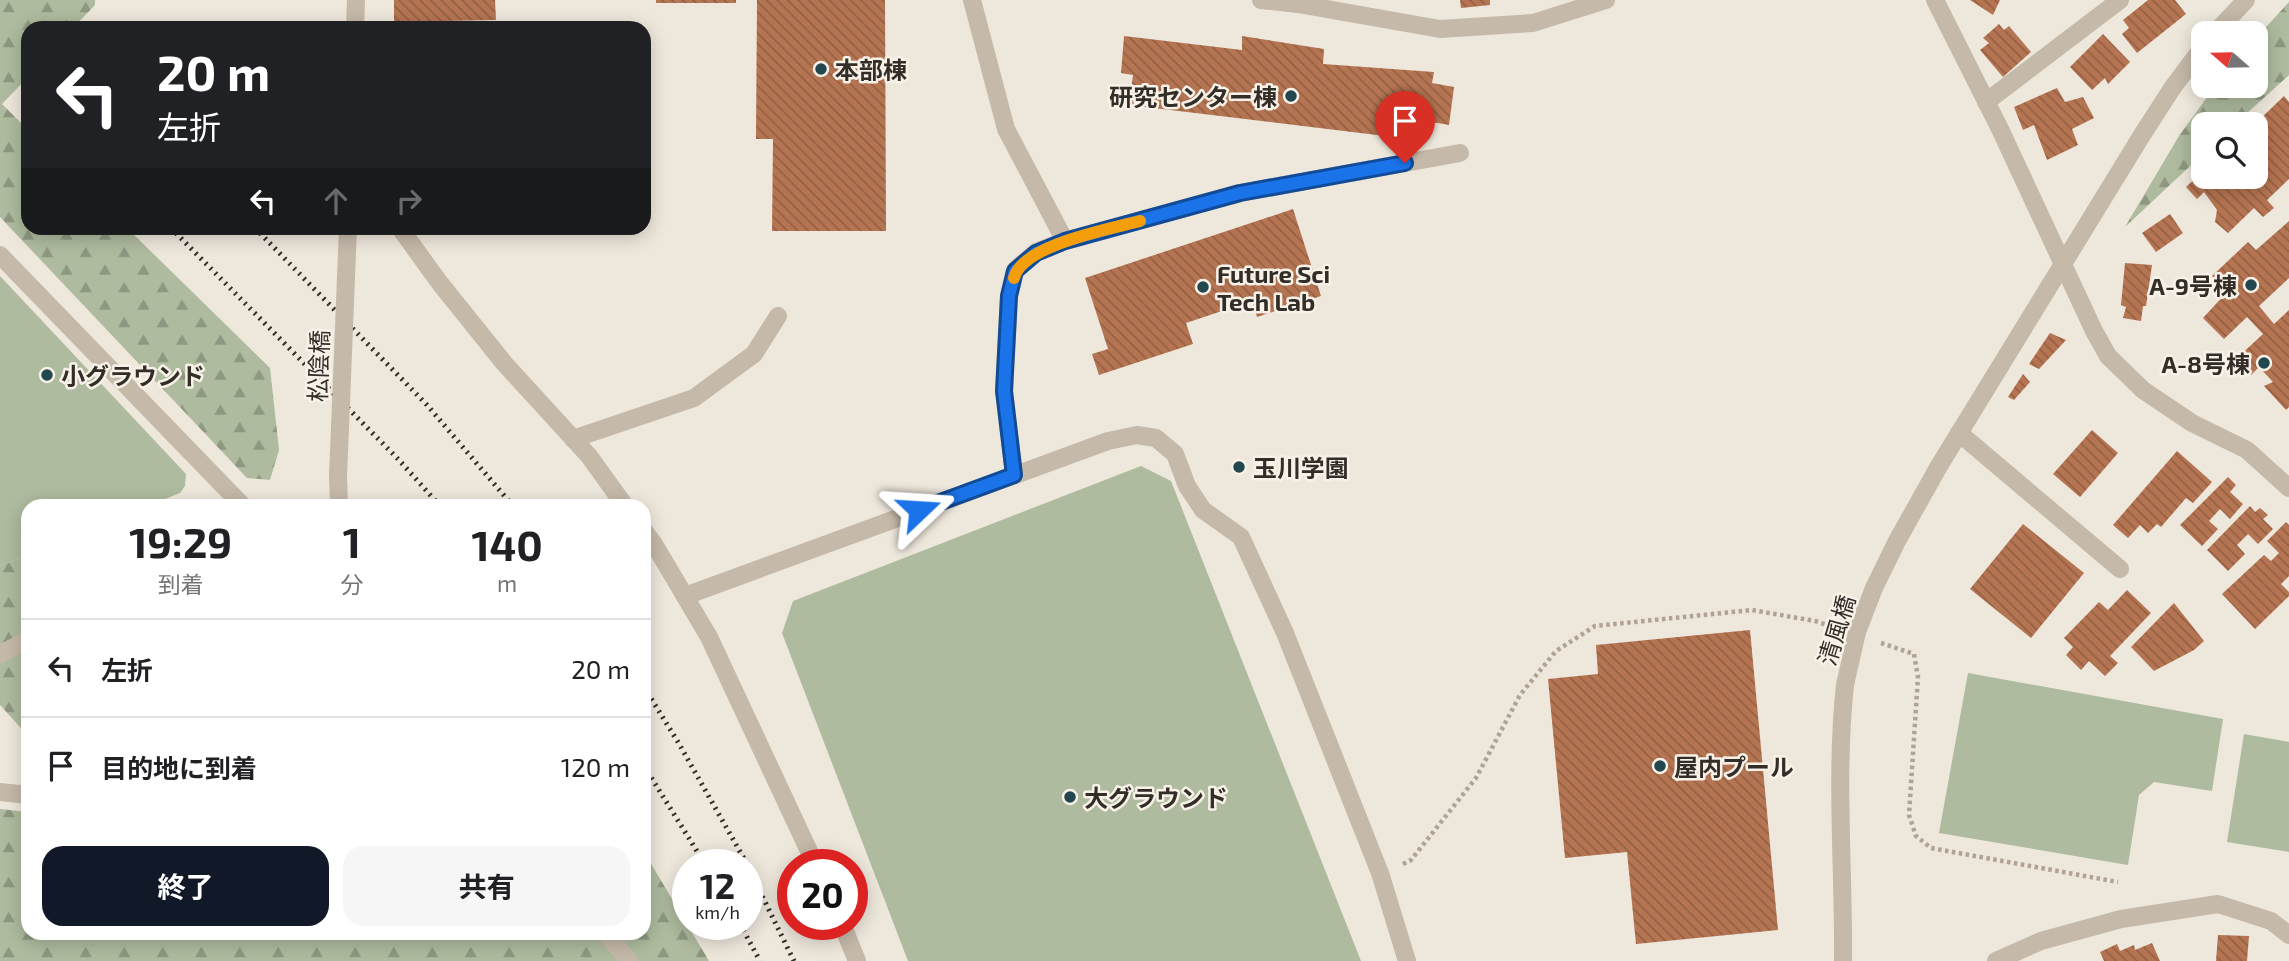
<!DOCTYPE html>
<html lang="ja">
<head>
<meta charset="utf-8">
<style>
	body { margin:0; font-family:"Exo 2","Noto Sans JP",sans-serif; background:#f6f6f6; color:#202124; height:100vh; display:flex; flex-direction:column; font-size:26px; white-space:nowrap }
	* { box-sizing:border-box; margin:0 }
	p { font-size:23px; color:#757577 }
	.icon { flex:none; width:38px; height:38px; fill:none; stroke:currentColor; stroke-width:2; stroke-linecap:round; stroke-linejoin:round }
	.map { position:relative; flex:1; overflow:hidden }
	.panel { position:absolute; left:21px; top:499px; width:630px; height:441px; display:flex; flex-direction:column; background:#fff; border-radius:21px; box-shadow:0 4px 18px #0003 }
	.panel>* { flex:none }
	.hud { position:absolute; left:21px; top:21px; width:630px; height:214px; border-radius:21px; box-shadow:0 4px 18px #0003; background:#202124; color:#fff; overflow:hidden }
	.needle { width:46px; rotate:290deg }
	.fabs { position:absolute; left:2191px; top:21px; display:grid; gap:14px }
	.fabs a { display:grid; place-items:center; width:77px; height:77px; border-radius:14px; background:#fff; box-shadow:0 4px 18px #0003; font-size:35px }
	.speed { position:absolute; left:672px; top:849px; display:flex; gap:14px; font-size:35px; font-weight:700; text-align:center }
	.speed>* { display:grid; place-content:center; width:91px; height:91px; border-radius:50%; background:#fff; box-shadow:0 4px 18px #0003; line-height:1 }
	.speed small { font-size:18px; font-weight:400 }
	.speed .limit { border:10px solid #d22; background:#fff; color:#111 }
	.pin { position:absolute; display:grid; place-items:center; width:60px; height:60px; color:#fff; margin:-72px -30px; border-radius:50% 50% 50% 0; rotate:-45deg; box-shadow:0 0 7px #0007 }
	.pin .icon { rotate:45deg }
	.me { position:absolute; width:77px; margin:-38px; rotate:70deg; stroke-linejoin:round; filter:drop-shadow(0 0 5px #0008) }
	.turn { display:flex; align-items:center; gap:24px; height:147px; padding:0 21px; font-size:32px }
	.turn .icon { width:91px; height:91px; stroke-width:2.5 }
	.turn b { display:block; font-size:49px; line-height:60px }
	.lanes { display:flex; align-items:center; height:66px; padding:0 21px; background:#0003; justify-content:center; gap:35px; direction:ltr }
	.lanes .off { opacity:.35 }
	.eta { display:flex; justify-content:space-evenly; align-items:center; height:119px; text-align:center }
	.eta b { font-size:42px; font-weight:700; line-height:49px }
	.primary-button { display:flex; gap:14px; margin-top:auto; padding:14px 21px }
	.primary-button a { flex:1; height:80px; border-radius:21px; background:#111827; color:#fff; font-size:28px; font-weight:700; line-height:80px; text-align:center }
	.primary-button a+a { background:#f6f6f6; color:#202124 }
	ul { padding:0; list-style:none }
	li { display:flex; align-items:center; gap:21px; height:98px; padding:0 21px; border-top:2px solid #e0e0e0 }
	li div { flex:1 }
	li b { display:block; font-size:26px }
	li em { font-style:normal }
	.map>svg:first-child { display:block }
</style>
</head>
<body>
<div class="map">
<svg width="2289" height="961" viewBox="0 0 2289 961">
	<defs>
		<pattern id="forest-firs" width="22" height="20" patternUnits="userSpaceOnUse" patternTransform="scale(1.75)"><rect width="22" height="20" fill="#aebb9e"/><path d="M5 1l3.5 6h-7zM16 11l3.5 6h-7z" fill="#8e9881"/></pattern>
		<pattern id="building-back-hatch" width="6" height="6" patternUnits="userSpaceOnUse" patternTransform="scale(1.75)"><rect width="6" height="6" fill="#b67552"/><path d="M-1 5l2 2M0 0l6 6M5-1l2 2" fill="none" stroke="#956044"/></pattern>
	</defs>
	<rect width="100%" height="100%" fill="#eee7dc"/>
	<!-- green -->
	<g fill="#aebb9e">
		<path d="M0,276L186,474L185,486L180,493L148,506H28V555L0,566Z"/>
		<path d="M1141,466L1171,481L1361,961H908L782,633L793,601Z"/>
		<path d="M1968,673L2223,719L2212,791L2154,782L2139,795L2128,865L1939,833Z"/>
		<path d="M2244,734L2289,742V852L2227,842Z"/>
	</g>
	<!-- forest -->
	<g fill="url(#forest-firs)">
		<path d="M0,0H95V5L73,28H28V77L2,104L28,130V228H127L270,368L279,450L270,480L247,478L0,217Z"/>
		<path d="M2289,2V75L2235,124H2203V154L2125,227L2179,136L2215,86H2256V38Z"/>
		<path d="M28,555V736L0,705V566Z"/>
		<path d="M0,809L28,812V933H644V852L709,961H0Z"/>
	</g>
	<!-- building -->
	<g fill="url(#building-back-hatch)">
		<path d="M394,0H495L496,20L394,22Z"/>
		<rect x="656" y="0" width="80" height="3"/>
		<path d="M757,0H885L886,231H772L773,139H756Z"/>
		<path d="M1460,0H1490V5L1461,8Z"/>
		<path d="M1970,0H2000L1993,15Z"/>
		<path d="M2148,0H2175L2186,14L2137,53L2122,34L2129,28L2123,20Z"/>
		<path d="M1999,24L2004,30L2009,26L2031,52L2003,77L1980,50L1989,43L1983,38Z"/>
		<path d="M2103,34L2130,62L2108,84L2105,78L2092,90L2070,67Z"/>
		<path d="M1124,36L1242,50V36L1324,49L1323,64L1434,72L1432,83L1454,87L1449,125L1432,122L1426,141L1129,105L1133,75L1121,73Z"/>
		<path d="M2057,88L2065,102L2083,97L2094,118L2072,129L2078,145L2047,160L2034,125L2023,130L2014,107Z"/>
		<path d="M2284,96L2289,102V179L2267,200L2274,208L2263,217L2254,208L2228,233L2215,222L2217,210L2204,192L2197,199L2186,187L2203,171V177H2256V123Z"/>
		<path d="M1293,209L1321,296L1257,317L1252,301L1186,323L1193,344L1099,375L1092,354L1108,349L1085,278Z"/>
		<path d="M2170,214L2183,233L2156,252L2142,233Z"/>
		<path d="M2289,221V278L2259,306L2274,324L2289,310V407L2286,410L2264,386L2273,382L2259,367L2251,375L2236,359L2263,334L2247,317L2224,339L2203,318L2226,293L2212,276L2248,242L2256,250Z"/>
		<path d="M2125,263L2152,265L2146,306H2143L2141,321L2123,318L2126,307L2121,305Z"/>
		<path d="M2050,333L2066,340L2039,369L2029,364Z"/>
		<path d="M2023,374L2030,382L2014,400L2008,397Z"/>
		<path d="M2092,430L2118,453L2080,497L2053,474Z"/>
		<path d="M2177,451L2212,482L2193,503L2186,498L2161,527L2157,524L2148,533L2140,525L2128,538L2113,525Z"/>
		<path d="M2228,477L2236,485L2230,492L2243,504L2230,519L2220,509L2209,521L2218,529L2202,546L2180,525Z"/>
		<path d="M2250,506L2255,512L2260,508L2268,515L2263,519L2273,529L2258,544L2248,534L2237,545L2245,554L2228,571L2207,550Z"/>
		<path d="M2286,522L2289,525V576L2281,584L2289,592V596L2255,629L2222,594L2264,555L2271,561L2279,553L2267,541Z"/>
		<path d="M2023,524L2084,573L2031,638L1970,589Z"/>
		<path d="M2127,590L2151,613L2110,656L2118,663L2105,676L2089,661L2081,670L2066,655L2073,647L2064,638L2099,602L2108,610Z"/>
		<path d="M2174,603L2204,641L2194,650L2154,671L2131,647Z"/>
		<path d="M1750,630L1778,930L1636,944L1627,852L1565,858L1548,679L1598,674L1596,645Z"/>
		<path d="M2218,935L2249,936L2247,961H2216Z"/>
		<path d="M2152,943L2160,961H2104L2100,952L2117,944L2120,951L2134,945L2135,950Z"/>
	</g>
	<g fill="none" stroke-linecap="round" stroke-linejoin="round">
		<!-- path -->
		<g stroke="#b0a394" stroke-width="4.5" stroke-dasharray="3.5 3.5" stroke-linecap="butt">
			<path d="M1881,643L1914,654L1918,677L1909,815L1916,836L1931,848L2118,882"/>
			<path d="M1403,864L1411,860L1476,778L1520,695L1556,651L1595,626L1752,610L1815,621L1833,627"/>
		</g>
		<!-- minor -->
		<g stroke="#c5b9a9" stroke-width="18">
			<path d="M972,0L1006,129L1065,241"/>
			<path d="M1261,0L1298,4L1440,29L1533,23L1606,0"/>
			<path d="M1935,0L2000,129L2094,331L2108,356L2143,390L2192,423L2247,450L2289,488"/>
			<path d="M355,28L356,0"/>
			<path d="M2215,33L2246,0"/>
			<path d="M1986,102L2120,0"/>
			<path d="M400,228L439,282L504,363L589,456L625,506"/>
			<path d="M0,255L243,506"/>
			<path d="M1959,433L2120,569"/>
			<path d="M573,439L694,398L754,354L778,316"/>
			<path d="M1014,475L1004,391L1009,296L1015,270L1036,252L1065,241L1240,193L1460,153"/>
			<path d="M644,531L654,544L709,637L815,864"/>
			<path d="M1874,588L1897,541L1939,466L2142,135L2173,87L2203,47"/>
			<path d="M685,596L1108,441L1137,435L1156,438L1175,454L1187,486L1203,510L1241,537L1285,633L1380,873L1407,961"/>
			<path d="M0,654L28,640"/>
			<path d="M0,792L28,795"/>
			<path d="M842,924L857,961"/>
			<path d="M606,933L629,961"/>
			<path d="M1843,961C1844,869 1835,777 1845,685"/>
			<path d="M1996,961L2041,941L2121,919L2218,904L2271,921L2289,935"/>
		</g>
		<!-- rail -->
		<g stroke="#332d28" stroke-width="5" stroke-dasharray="2 5" stroke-linecap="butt">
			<path d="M171,228L399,460L440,506"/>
			<path d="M255,228L427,405L513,506"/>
			<path d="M644,687L678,742L747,864"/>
			<path d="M644,766L705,864"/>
			<path d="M747,865L794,961"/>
			<path d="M740,924L760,961"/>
		</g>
		<!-- minor-bridge -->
		<g stroke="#c5b9a9" stroke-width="18">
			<path d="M339,506L338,477L348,228"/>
			<path d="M1845,685L1857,632L1874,588"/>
		</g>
	</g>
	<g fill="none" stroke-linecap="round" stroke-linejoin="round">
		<!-- route casing -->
		<g stroke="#114b97" stroke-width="18">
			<path id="route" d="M919,510L1014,475L1004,391L1009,296L1015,271L1036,253L1065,241L1240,193L1405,163"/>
		</g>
		<!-- route -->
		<use href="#route" stroke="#1a73e8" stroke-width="12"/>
		<!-- slow -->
		<path stroke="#f59e0b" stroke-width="12" d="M1014,278C1022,245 1110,229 1140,221"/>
	</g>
	<!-- markers -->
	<g fill="#23474f" stroke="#f7f1e8" stroke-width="2.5">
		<circle cx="821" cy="69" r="7"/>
		<circle cx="1291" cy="96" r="7"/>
		<circle cx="2251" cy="285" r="7"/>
		<circle cx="1203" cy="287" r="7"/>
		<circle cx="2264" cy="363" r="7"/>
		<circle cx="47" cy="375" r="7"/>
		<circle cx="1239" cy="467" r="7"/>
		<circle cx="1660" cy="766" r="7"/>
		<circle cx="1070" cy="797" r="7"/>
	</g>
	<g text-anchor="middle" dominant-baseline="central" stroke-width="5" stroke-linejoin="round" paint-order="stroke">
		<!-- poi labels -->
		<g font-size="24" font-weight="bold" fill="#332d28" stroke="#f7f1e8" text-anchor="start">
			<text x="835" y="69">本部棟</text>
			<text x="1277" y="96" text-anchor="end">研究センター棟</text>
			<text x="1217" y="273">Future Sci<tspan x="1217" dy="28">Tech Lab</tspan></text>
			<text x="2237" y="285" text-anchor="end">A-9号棟</text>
			<text x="2250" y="363" text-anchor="end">A-8号棟</text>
			<text x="61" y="375">小グラウンド</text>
			<text x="1253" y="467">玉川学園</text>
			<text x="1674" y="766">屋内プール</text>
			<text x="1084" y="797">大グラウンド</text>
		</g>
		<!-- street labels -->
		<g font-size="24" fill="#332d28" stroke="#f7f1e8">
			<text transform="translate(318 366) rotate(-88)">松陰橋</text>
			<text transform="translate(1836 630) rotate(-73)">清風橋</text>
		</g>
	</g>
</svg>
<div class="fabs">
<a><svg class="needle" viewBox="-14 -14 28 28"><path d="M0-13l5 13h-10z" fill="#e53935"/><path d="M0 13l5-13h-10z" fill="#757577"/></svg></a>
<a><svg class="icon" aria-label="search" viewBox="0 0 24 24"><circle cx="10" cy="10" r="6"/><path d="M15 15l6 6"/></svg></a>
</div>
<div class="speed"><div>12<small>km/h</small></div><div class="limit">20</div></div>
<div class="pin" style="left:1405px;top:163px;background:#d93025"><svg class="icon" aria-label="arrive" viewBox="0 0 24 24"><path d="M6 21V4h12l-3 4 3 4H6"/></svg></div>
<svg class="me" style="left:919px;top:510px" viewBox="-20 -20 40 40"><path d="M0-17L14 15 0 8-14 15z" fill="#1a73e8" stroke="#fff" stroke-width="4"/></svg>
<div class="hud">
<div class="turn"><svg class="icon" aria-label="left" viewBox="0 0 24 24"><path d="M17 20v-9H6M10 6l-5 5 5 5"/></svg><div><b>20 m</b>左折</div></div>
<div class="lanes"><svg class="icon" aria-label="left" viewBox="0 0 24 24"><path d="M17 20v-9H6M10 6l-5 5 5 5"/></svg><svg class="icon off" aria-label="ahead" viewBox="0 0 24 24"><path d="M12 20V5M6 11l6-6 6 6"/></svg><svg class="icon off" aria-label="right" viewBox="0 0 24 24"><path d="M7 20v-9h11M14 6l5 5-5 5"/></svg></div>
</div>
<section class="panel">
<div class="eta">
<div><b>19:29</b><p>到着</p></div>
<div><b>1</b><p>分</p></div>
<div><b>140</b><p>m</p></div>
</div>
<ul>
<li><svg class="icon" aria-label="left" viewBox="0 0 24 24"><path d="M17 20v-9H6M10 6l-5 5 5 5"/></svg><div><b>左折</b></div><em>20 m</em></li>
<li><svg class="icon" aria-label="arrive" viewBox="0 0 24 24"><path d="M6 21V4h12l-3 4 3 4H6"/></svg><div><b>目的地に到着</b></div><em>120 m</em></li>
</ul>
<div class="primary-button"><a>終了</a><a>共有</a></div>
</section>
</div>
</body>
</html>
